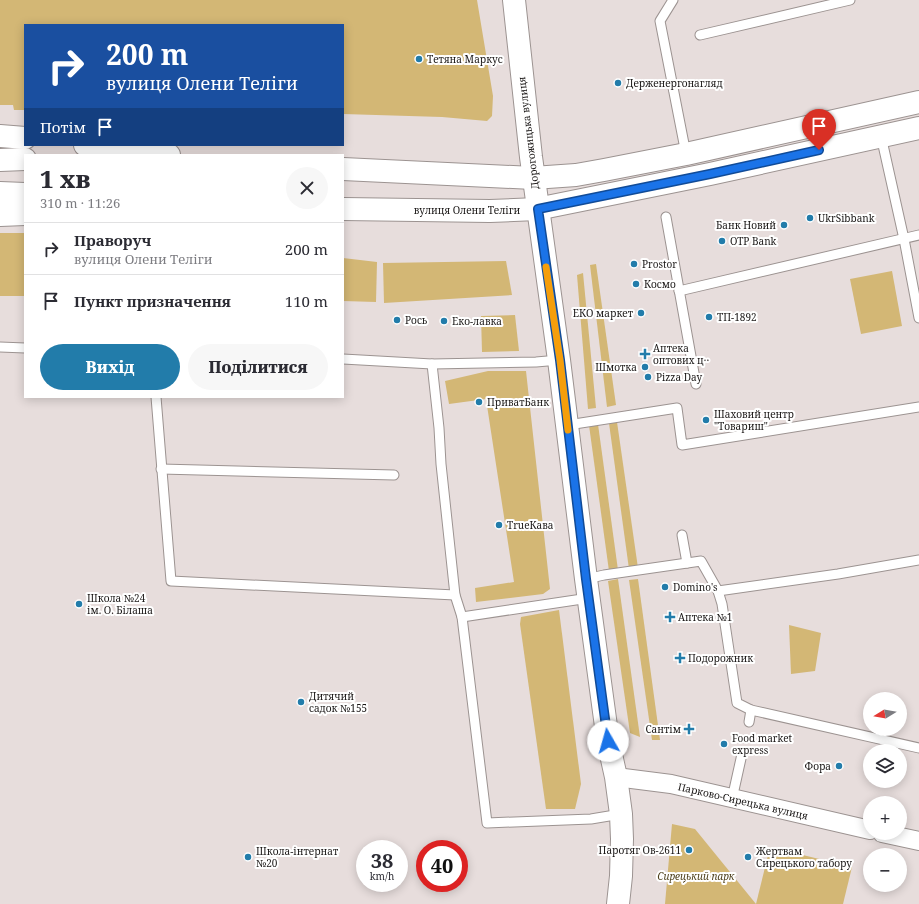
<!DOCTYPE html>
<html lang="uk">
<head>
<meta charset="utf-8">
<style>
	body { margin:0; font-family:"Noto Serif",serif; background:#f7f7f7; color:#2b2b33; height:100vh; display:flex; flex-direction:column; font-size:15px; white-space:nowrap }
	* { box-sizing:border-box; margin:0 }
	p { font-size:13px; color:#7c7c81 }
	.icon { flex:none; width:22px; height:22px; fill:none; stroke:currentColor; stroke-width:2; stroke-linecap:round; stroke-linejoin:round }
	.map { position:relative; flex:1; overflow:hidden }
	.details { position:absolute; left:24px; top:154px; width:320px; height:244px; display:flex; flex-direction:column; background:#fff; border-radius:0px; box-shadow:0 2px 10px #0003 }
	.details>* { flex:none }
	.guide { position:absolute; left:24px; top:24px; width:320px; height:122px; border-radius:0px; box-shadow:0 2px 10px #0003; background:#1a4fa0; color:#fff; overflow:hidden }
	.needle { width:26px; rotate:259deg }
	.tools { position:absolute; left:863px; top:692px; display:grid; gap:8px }
	.tools a { display:grid; place-items:center; width:44px; height:44px; border-radius:50%; background:#fff; box-shadow:0 2px 10px #0003; font-size:20px }
	.speed { position:absolute; left:356px; top:840px; display:flex; gap:8px; font-size:20px; font-weight:700; text-align:center }
	.speed>* { display:grid; place-content:center; width:52px; height:52px; border-radius:50%; background:#fff; box-shadow:0 2px 10px #0003; line-height:1 }
	.speed small { font-size:10px; font-weight:400 }
	.speed .limit { border:6px solid #d22; background:#fff; color:#111 }
	.pin { position:absolute; display:grid; place-items:center; width:34px; height:34px; color:#fff; margin:-41px -17px; border-radius:50% 50% 50% 0; rotate:-45deg; box-shadow:0 0 4px #0007 }
	.pin .icon { rotate:45deg }
	.me { position:absolute; width:44px; margin:-22px; rotate:353deg; stroke-linejoin:round; filter:drop-shadow(0 0 3px #0008) }
	.turn { display:flex; align-items:center; gap:14px; height:84px; padding:0 16px; font-size:18px }
	.turn .icon { width:52px; height:52px; stroke-width:2.5 }
	.turn b { display:block; font-size:28px; line-height:34px }
	.then { display:flex; align-items:center; height:38px; padding:0 16px; background:#0003; gap:8px; font-size:15px }
	.round { display:grid; place-items:center; flex:none; width:42px; height:42px; border-radius:21px; background:#f7f7f7 }
	.summary { display:flex; align-items:center; justify-content:space-between; height:68px; padding:0 16px }
	h1 { font-size:24px; font-weight:800; line-height:30px }
	.button { display:flex; gap:8px; margin-top:auto; padding:8px 16px }
	.button a { flex:1; height:46px; border-radius:24px; background:#227caa; color:#fff; font-size:16px; font-weight:800; line-height:46px; text-align:center }
	.button a+a { background:#f7f7f7; color:#2b2b33 }
	ul { padding:0; list-style:none }
	li { display:flex; align-items:center; gap:12px; height:52px; padding:0 16px; border-top:1px solid #e1e1e2 }
	li div { flex:1 }
	li b { display:block; font-size:15px }
	li em { font-style:normal }
	.map>svg:first-child { display:block }
</style>
</head>
<body>
<div class="map">
<svg width="919" height="904" viewBox="0 0 919 904">
	<rect width="100%" height="100%" fill="#e7dddc"/>
	<!-- green -->
	<g fill="#d3b775">
		<path d="M0,0H477L493,96L492,116L487,121L442,117L343,114V25H25V110H14L13,105H0Z"/>
		<rect x="0" y="233" width="25" height="63"/>
		<path d="M343,258L377,262L376,302L343,301Z"/>
		<path d="M506,261L512,295L384,303L383,263Z"/>
		<path d="M596,264L616,405L607,407L590,265Z"/>
		<path d="M892,271L902,326L861,334L850,279Z"/>
		<path d="M583,273L596,408L588,409L577,275Z"/>
		<path d="M515,315L519,351L482,352L481,316Z"/>
		<path d="M488,371H526L550,589L543,594L476,602L475,588L514,582L486,399L449,404L445,381Z"/>
		<path d="M616,415L638,568L629,569L608,416Z"/>
		<path d="M597,417L618,570L609,571L588,418Z"/>
		<path d="M618,579L640,737L630,733L608,581Z"/>
		<path d="M638,579L660,740H652L629,580Z"/>
		<path d="M559,610L581,784L575,809H546L520,624L521,617Z"/>
		<path d="M789,625L821,633L815,671L791,674Z"/>
		<path d="M672,824L695,829L756,904H665Z"/>
		<path d="M770,847L852,867L843,904H756Z"/>
	</g>
	<g fill="none" stroke-linecap="round" stroke-linejoin="round">
		<!-- service casing -->
		<g stroke="#9c9391" stroke-width="11">
			<g id="service">
				<path d="M673,0L660,21L686,154"/>
				<path d="M700,35L850,0"/>
				<path d="M881,136L904,239L919,318"/>
				<path d="M666,217L696,384"/>
				<path d="M679,291L919,235"/>
				<path d="M0,347L25,348"/>
				<path d="M343,359L432,364L536,362L559,360"/>
				<path d="M432,364L439,428L441,464L455,595L462,617L487,823L591,819L621,814"/>
				<path d="M156,397L171,581L455,595"/>
				<path d="M568,425L677,408L682,445L919,407"/>
				<path d="M161,469L394,475"/>
				<path d="M682,535L687,563"/>
				<path d="M586,579L604,575L701,561L718,591L722,604L737,703L751,710L919,748"/>
				<path d="M718,591L838,574L919,560"/>
				<path d="M462,617L589,598"/>
				<path d="M749,722L751,710"/>
				<path d="M732,799L742,754"/>
			</g>
		</g>
		<!-- minor casing -->
		<g stroke="#9c9391" stroke-width="20">
			<g id="minor">
				<path d="M616,777L671,784L870,830"/>
				<path d="M882,833L919,841"/>
			</g>
		</g>
		<!-- tertiary casing -->
		<g stroke="#9c9391" stroke-width="24">
			<path id="tertiary" d="M514,0L531,157L559,360L586,579L608,741L616,777L621,814L622,839L621,876L618,904"/>
		</g>
		<!-- secondary casing -->
		<g stroke="#9c9391" stroke-width="24">
			<g id="secondary">
				<path d="M0,136L25,138"/>
				<path d="M85,145L169,155"/>
				<path d="M0,215L25,214"/>
			</g>
		</g>
		<!-- primary casing -->
		<g stroke="#9c9391" stroke-width="24">
			<g id="primary">
				<path d="M0,160L25,159"/>
				<path d="M343,169L533,178L576,175L604,170L686,154L919,102"/>
				<path d="M0,193L25,194"/>
				<path d="M343,209L490,211L537,209L710,174L919,128"/>
			</g>
		</g>
		<!-- service -->
		<use href="#service" stroke="#fff" stroke-width="9"/>
		<!-- minor -->
		<use href="#minor" stroke="#fff" stroke-width="18"/>
		<!-- tertiary -->
		<use href="#tertiary" stroke="#fff" stroke-width="22"/>
		<!-- secondary -->
		<use href="#secondary" stroke="#fff" stroke-width="22"/>
		<!-- primary -->
		<use href="#primary" stroke="#fff" stroke-width="22"/>
	</g>
	<g fill="none" stroke-linecap="round" stroke-linejoin="round">
		<!-- route casing -->
		<g stroke="#114b97" stroke-width="10">
			<path id="route" d="M608,741L586,579L560,360L538,209L710,174L819,150"/>
		</g>
		<!-- route -->
		<use href="#route" stroke="#1a73e8" stroke-width="7"/>
		<!-- slow -->
		<path stroke="#f59e0b" stroke-width="7" d="M546,267L560,360L568,430"/>
	</g>
	<!-- markers -->
	<g fill="#227caa" stroke="#fff" stroke-width="1.5">
		<circle cx="419" cy="59" r="4"/>
		<circle cx="618" cy="83" r="4"/>
		<circle cx="810" cy="218" r="4"/>
		<circle cx="784" cy="225" r="4"/>
		<circle cx="722" cy="241" r="4"/>
		<circle cx="634" cy="264" r="4"/>
		<circle cx="636" cy="284" r="4"/>
		<circle cx="641" cy="313" r="4"/>
		<circle cx="709" cy="317" r="4"/>
		<circle cx="397" cy="320" r="4"/>
		<circle cx="444" cy="321" r="4"/>
		<path d="M643 348h4v4h4v4h-4v4h-4v-4h-4v-4h4z"/>
		<circle cx="645" cy="367" r="4"/>
		<circle cx="648" cy="377" r="4"/>
		<circle cx="479" cy="402" r="4"/>
		<circle cx="706" cy="420" r="4"/>
		<circle cx="499" cy="525" r="4"/>
		<circle cx="665" cy="587" r="4"/>
		<circle cx="79" cy="604" r="4"/>
		<path d="M668 611h4v4h4v4h-4v4h-4v-4h-4v-4h4z"/>
		<path d="M678 652h4v4h4v4h-4v4h-4v-4h-4v-4h4z"/>
		<circle cx="301" cy="702" r="4"/>
		<path d="M687 723h4v4h4v4h-4v4h-4v-4h-4v-4h4z"/>
		<circle cx="724" cy="744" r="4"/>
		<circle cx="839" cy="766" r="4"/>
		<circle cx="689" cy="850" r="4"/>
		<circle cx="248" cy="857" r="4"/>
		<circle cx="748" cy="857" r="4"/>
	</g>
	<g text-anchor="middle" dominant-baseline="central" stroke-width="4" stroke-linejoin="round" paint-order="stroke">
		<!-- poi labels -->
		<g font-size="10" fill="#1a1716" stroke="#fff" text-anchor="start">
			<text x="427" y="59">Тетяна Маркус</text>
			<text x="626" y="83">Держенергонагляд</text>
			<text x="818" y="218">UkrSibbank</text>
			<text x="776" y="225" text-anchor="end">Банк Новий</text>
			<text x="730" y="241">OTP Bank</text>
			<text x="642" y="264">Prostor</text>
			<text x="644" y="284">Космо</text>
			<text x="633" y="313" text-anchor="end">ЕКО маркет</text>
			<text x="717" y="317">ТП-1892</text>
			<text x="405" y="320">Рось</text>
			<text x="452" y="321">Еко-лавка</text>
			<text x="653" y="348">Аптека<tspan x="653" dy="12">оптових ц‥</tspan></text>
			<text x="637" y="367" text-anchor="end">Шмотка</text>
			<text x="656" y="377">Pizza Day</text>
			<text x="487" y="402">ПриватБанк</text>
			<text x="714" y="414">Шаховий центр<tspan x="714" dy="12">"Товариш"</tspan></text>
			<text x="507" y="525">TrueКава</text>
			<text x="673" y="587">Domino's</text>
			<text x="87" y="598">Школа №24<tspan x="87" dy="12">ім. О. Білаша</tspan></text>
			<text x="678" y="617">Аптека №1</text>
			<text x="688" y="658">Подорожник</text>
			<text x="309" y="696">Дитячий<tspan x="309" dy="12">садок №155</tspan></text>
			<text x="681" y="729" text-anchor="end">Сантім</text>
			<text x="732" y="738">Food market<tspan x="732" dy="12">express</tspan></text>
			<text x="831" y="766" text-anchor="end">Фора</text>
			<text x="681" y="850" text-anchor="end">Паротяг Ов-2611</text>
			<text x="256" y="851">Школа-інтернат<tspan x="256" dy="12">№20</tspan></text>
			<text x="756" y="851">Жертвам<tspan x="756" dy="12">Сирецького табору</tspan></text>
		</g>
		<!-- street labels -->
		<g font-size="10" fill="#1a1716" stroke="#fff">
			<text transform="translate(528 133) rotate(-97)">Дорогожицька вулиця</text>
			<text x="467" y="210">вулиця Олени Теліги</text>
			<text transform="translate(743 801) rotate(13)">Парково-Сирецька вулиця</text>
		</g>
		<!-- park labels -->
		<g font-size="10" font-style="italic" fill="#4b3d18" stroke="#fff">
			<text x="696" y="876">Сирецький парк</text>
		</g>
	</g>
</svg>
<div class="tools">
<a><svg class="needle" viewBox="-14 -14 28 28"><path d="M0-13l5 13h-10z" fill="#e53935"/><path d="M0 13l5-13h-10z" fill="#7c7c81"/></svg></a>
<a><svg class="icon" aria-label="layers" viewBox="0 0 24 24"><path d="M12 4l9 5-9 5-9-5zM3 14l9 5 9-5"/></svg></a>
<a>+</a>
<a>−</a>
</div>
<div class="speed"><div>38<small>km/h</small></div><div class="limit">40</div></div>
<div class="pin" style="left:819px;top:150px;background:#d93025"><svg class="icon" aria-label="arrive" viewBox="0 0 24 24"><path d="M6 21V4h12l-3 4 3 4H6"/></svg></div>
<svg class="me" style="left:608px;top:741px" viewBox="-20 -20 40 40"><circle r="19" fill="#fff"/><path d="M0-13L10 11 0 6-10 11z" fill="#1a73e8"/></svg>
<div class="guide">
<div class="turn"><svg class="icon" aria-label="right" viewBox="0 0 24 24"><path d="M7 20v-9h11M14 6l5 5-5 5"/></svg><div><b>200 m</b>вулиця Олени Теліги</div></div>
<div class="then">Потім<svg class="icon" aria-label="arrive" viewBox="0 0 24 24"><path d="M6 21V4h12l-3 4 3 4H6"/></svg></div>
</div>
<section class="details">
<div class="summary"><div><h1>1 хв</h1><p>310 m · 11:26</p></div><a class="round"><svg class="icon" aria-label="close" viewBox="0 0 24 24"><path d="M6 6l12 12M18 6L6 18"/></svg></a></div>
<ul>
<li><svg class="icon" aria-label="right" viewBox="0 0 24 24"><path d="M7 20v-9h11M14 6l5 5-5 5"/></svg><div><b>Праворуч</b><p>вулиця Олени Теліги</p></div><em>200 m</em></li>
<li><svg class="icon" aria-label="arrive" viewBox="0 0 24 24"><path d="M6 21V4h12l-3 4 3 4H6"/></svg><div><b>Пункт призначення</b></div><em>110 m</em></li>
</ul>
<div class="button"><a>Вихід</a><a>Поділитися</a></div>
</section>
</div>
</body>
</html>
